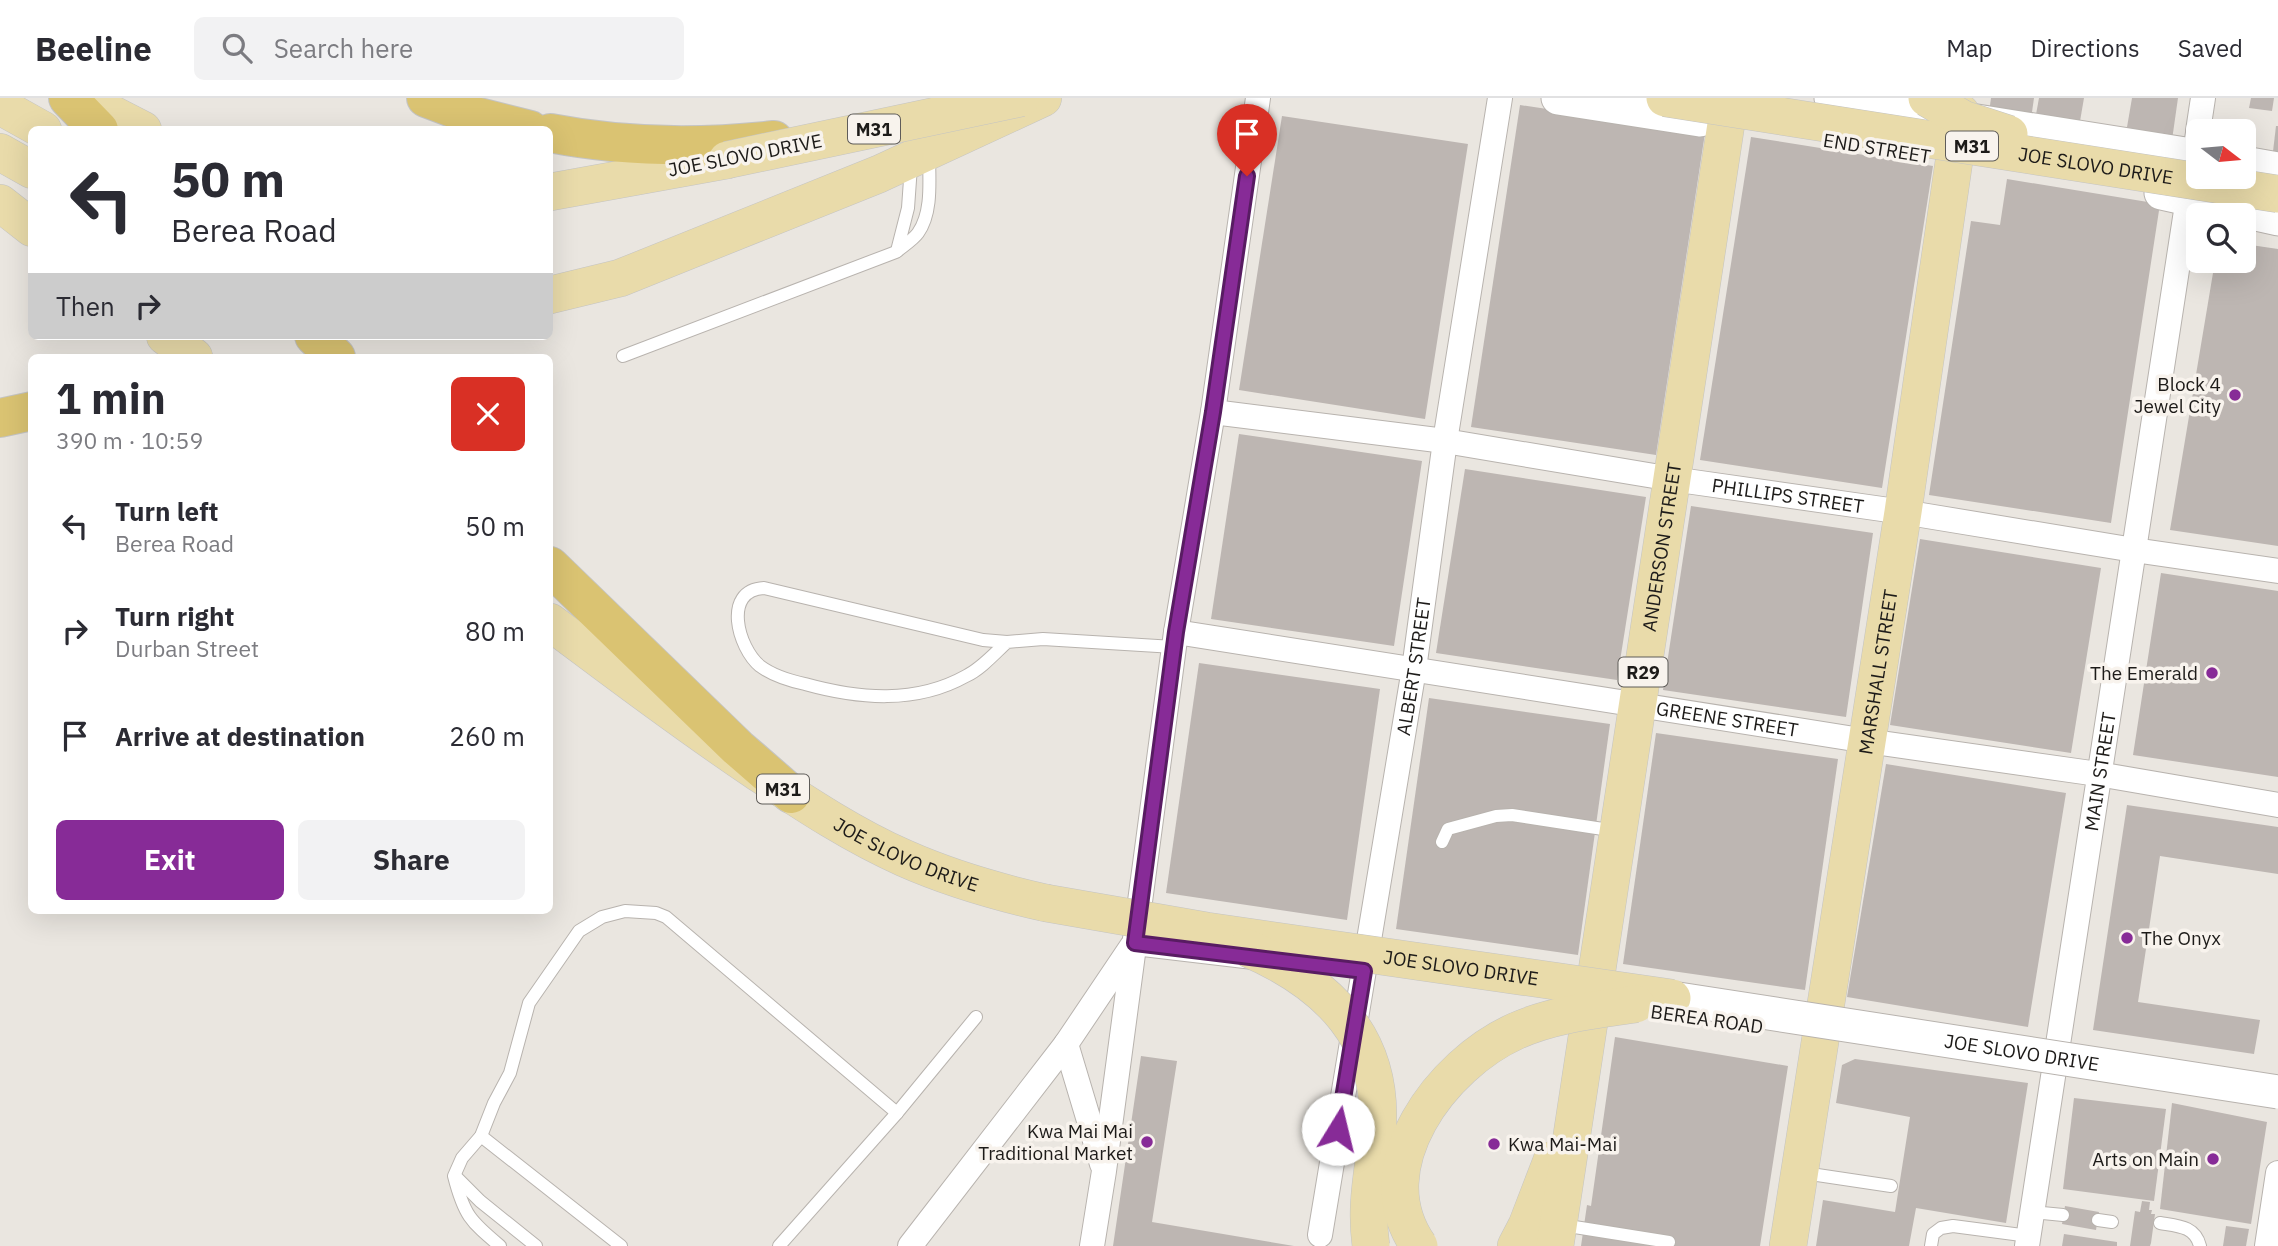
<!DOCTYPE html>
<html lang="en">
<head>
<meta charset="utf-8">
<style>
	body { margin:0; font-family:"IBM Plex Sans",sans-serif; background:#f2f2f3; color:#2b2b33; height:100vh; display:flex; flex-direction:column; font-size:26px; white-space:nowrap }
	* { box-sizing:border-box; margin:0 }
	p { font-size:23px; color:#7c7c81 }
	.icon { flex:none; width:38px; height:38px; fill:none; stroke:currentColor; stroke-width:2; stroke-linecap:round; stroke-linejoin:round }
	.map { position:relative; flex:1; overflow:hidden }
	.drawer { position:absolute; left:28px; top:256px; width:525px; height:560px; display:flex; flex-direction:column; background:#fff; border-radius:10px; box-shadow:0 7px 28px #0002 }
	.drawer>* { flex:none }
	.top-card { position:absolute; left:28px; top:28px; width:525px; height:214px; border-radius:10px; box-shadow:0 7px 28px #0002; background:#fff; color:#2b2b33; overflow:hidden }
	.needle { width:46px; rotate:106deg }
	.controls { position:absolute; left:2186px; top:21px; display:grid; gap:14px }
	.controls a { display:grid; place-items:center; width:70px; height:70px; border-radius:10px; background:#fff; box-shadow:0 7px 28px #0002; font-size:35px }
	.pin { position:absolute; display:grid; place-items:center; width:60px; height:60px; color:#fff; margin:-72px -30px; border-radius:50% 50% 50% 0; rotate:-45deg; box-shadow:0 0 7px #0007 }
	.pin .icon { rotate:45deg }
	.me { position:absolute; width:77px; margin:-38px; rotate:9deg; stroke-linejoin:round; filter:drop-shadow(0 0 5px #0008) }
	.turn { display:flex; align-items:center; gap:24px; height:147px; padding:0 28px; font-size:32px }
	.turn .icon { width:91px; height:91px; stroke-width:2.5 }
	.turn b { display:block; font-size:49px; line-height:60px }
	.then { display:flex; align-items:center; height:66px; padding:0 28px; background:#0003; gap:14px; font-size:26px }
	.round { display:grid; place-items:center; flex:none; width:74px; height:74px; border-radius:10px; background:#f2f2f3 }
	.headline { display:flex; align-items:center; justify-content:space-between; height:119px; padding:0 28px }
	h1 { font-size:42px; font-weight:800; line-height:52px }
	.action { display:flex; gap:14px; margin-top:auto; padding:14px 28px }
	.action a { flex:1; height:80px; border-radius:10px; background:#872b97; color:#fff; font-size:28px; font-weight:800; line-height:80px; text-align:center }
	.action a+a { background:#f2f2f3; color:#2b2b33 }
	ul { padding:0; list-style:none }
	li { display:flex; align-items:center; gap:21px; height:105px; padding:0 28px }
	li div { flex:1 }
	li b { display:block; font-size:26px }
	li em { font-style:normal }
	header { display:flex; align-items:center; gap:42px; box-sizing:border-box; height:98px; padding:0 35px; background:#fff; border-bottom:2px solid #e1e1e2 }
	header strong { font-size:33px }
	nav { display:flex; gap:38px; margin-inline-start:auto; font-size:24px }
	.search { width:490px; height:63px; background:#f2f2f3; display:flex; align-items:center; gap:18px; box-sizing:border-box; padding:0 24px; border-radius:10px; color:#7c7c81; font-size:26px }
	.map>svg:first-child { display:block }
</style>
</head>
<body>
<header>
<strong>Beeline</strong>
<div class="search"><svg class="icon" aria-label="search" viewBox="0 0 24 24"><circle cx="10" cy="10" r="6"/><path d="M15 15l6 6"/></svg>Search here</div>
<nav><a>Map</a><a>Directions</a><a>Saved</a></nav>
</header>
<div class="map">
<svg width="2278" height="1148" viewBox="0 0 2278 1148">
	<rect width="100%" height="100%" fill="#eae6e0"/>
	<!-- building -->
	<g fill="#bdb6b2">
		<path d="M1991,0H2034L2031,21L1989,15Z"/>
		<path d="M2039,0H2084L2079,29L2035,22Z"/>
		<path d="M2132,0H2178L2172,42L2126,35Z"/>
		<path d="M2251,0H2274L2272,13L2249,10Z"/>
		<path d="M1520,7L1705,35L1656,357L1471,329Z"/>
		<path d="M1282,18L1468,46L1425,321L1239,292Z"/>
		<path d="M2276,28H2278V63L2272,62Z"/>
		<path d="M1751,39L1933,68L1882,390L1700,362Z"/>
		<path d="M2007,81L2160,106L2111,425L1929,397L1971,123L2000,127Z"/>
		<path d="M2244,146L2278,151V448L2170,432L2215,163H2244Z"/>
		<path d="M1239,336L1422,363L1394,548L1211,521Z"/>
		<path d="M1465,371L1646,399L1617,582L1436,555Z"/>
		<path d="M1691,408L1873,435L1846,619L1663,592Z"/>
		<path d="M1920,441L2101,470L2071,655L1890,627Z"/>
		<path d="M2161,475L2278,493V679L2133,657Z"/>
		<path d="M1199,565L1380,591L1347,822L1166,795Z"/>
		<path d="M1429,600L1610,626L1578,857L1396,831Z"/>
		<path d="M1656,635L1838,661L1805,892L1623,866Z"/>
		<path d="M1886,666L2066,695L2028,929L1847,899Z"/>
		<path d="M2127,707L2278,729V776L2160,758L2138,904L2260,922L2254,956L2093,932Z"/>
		<path d="M1615,939L1788,968L1760,1148H1581L1587,1107L1591,1108Z"/>
		<path d="M1141,958L1177,963L1152,1124L1294,1148H1113Z"/>
		<path d="M1855,961L2028,985L2006,1125L1916,1110L1909,1148H1816L1823,1102L1895,1114L1910,1019L1836,1005L1842,967Z"/>
		<path d="M2074,1000L2166,1011L2154,1103L2063,1091Z"/>
		<path d="M2172,1005L2267,1024L2251,1126L2160,1111Z"/>
		<path d="M2142,1103L2150,1104L2149,1112H2152L2151,1116H2155L2151,1145L2150,1148H2130L2135,1113L2140,1114Z"/>
		<path d="M2065,1108L2099,1114L2096,1132L2062,1126Z"/>
		<path d="M2226,1128L2249,1131L2246,1148H2223Z"/>
		<path d="M2064,1136L2117,1144V1148H2062Z"/>
	</g>
	<g fill="none" stroke-linecap="round" stroke-linejoin="round">
		<!-- lane casing -->
		<g stroke="#b8b3ae" stroke-width="14">
			<g id="lane">
				<path d="M897,153L908,110L911,68"/>
				<path d="M623,258L896,154C903,148 913,142 918,135C933,114 929,81 929,56"/>
				<path d="M1007,544C995,555 981,571 966,578C916,606 859,601 805,586C791,583 772,577 760,568C738,550 722,492 764,490L983,542L1007,544L1043,541L1174,549"/>
				<path d="M1442,744L1448,731L1496,718L1512,717L1616,733"/>
				<path d="M481,1038L621,1148"/>
				<path d="M1804,1075L1891,1088"/>
				<path d="M455,1078L480,1103L536,1148"/>
				<path d="M2032,1114L2063,1117"/>
				<path d="M2098,1122L2112,1124"/>
				<path d="M2160,1125C2178,1128 2195,1128 2200,1148"/>
				<path d="M1562,1127L1669,1144"/>
				<path d="M500,1148C470,1123 464,1117 454,1078L462,1060L481,1038L494,1005L510,975L529,905L579,833L602,819L625,813L656,815L666,819L897,1015"/>
				<path d="M779,1148L897,1015L976,919"/>
				<path d="M1931,1148L1933,1136L1941,1130L1953,1128L2029,1138"/>
			</g>
		</g>
		<!-- street casing -->
		<g stroke="#b8b3ae" stroke-width="26">
			<g id="street">
				<path d="M2198,33L2203,0"/>
				<path id="s1" d="M1213,314L1445,343L1672,381L1903,414L2134,452L2278,473"/>
				<path id="s2" d="M1176,534L1867,643L2098,676L2278,707"/>
				<path d="M1135,845L1262,860"/>
				<path d="M1066,946L1102,1066"/>
				<path id="s3" d="M1320,1137L1414,571L1445,343L1500,0"/>
				<path d="M910,1148L1066,946L1132,848"/>
				<path d="M1092,1148L1104,1073L1176,534L1213,314L1258,0"/>
				<path id="s4" d="M2027,1148L2198,35"/>
				<path d="M2267,1148L2278,1075"/>
			</g>
		</g>
		<!-- secondary casing -->
		<g stroke="#b8b3ae" stroke-width="35">
			<g id="secondary">
				<path d="M1558,0L1700,22"/>
				<path d="M1831,0L2198,58"/>
				<path d="M2244,65L2278,71"/>
				<path d="M2161,95L2278,121"/>
			</g>
		</g>
		<!-- primary casing -->
		<g stroke="#c4c4c3" stroke-width="38">
			<g id="primary">
				<path d="M81,0L143,32"/>
				<path d="M0,8L43,32"/>
				<path d="M0,54L32,72"/>
				<path d="M550,94L727,62"/>
				<path d="M0,105L32,130"/>
				<path d="M550,197L620,180L879,76L1043,0"/>
				<path d="M165,238L194,259"/>
				<path id="s5" d="M550,524C618,575 686,626 757,674C804,705 852,737 904,760C949,780 997,794 1046,805"/>
				<path d="M1516,1148L1527,1127L1552,1062"/>
				<path id="s6" d="M1555,1148L1730,0"/>
				<path id="s7" d="M1788,1148L1903,414L1961,15"/>
			</g>
		</g>
		<!-- highway casing -->
		<g stroke="#c4c4c3" stroke-width="40">
			<g id="highway">
				<path d="M68,0L99,32"/>
				<path d="M426,0L471,17L530,32"/>
				<path d="M550,35C622,49 700,50 774,42"/>
				<path d="M314,238L336,259"/>
				<path d="M0,320L32,313"/>
				<path d="M550,468L738,650L791,696"/>
			</g>
		</g>
		<!-- lane -->
		<use href="#lane" stroke="#fff" stroke-width="12"/>
		<!-- street -->
		<use href="#street" stroke="#fff" stroke-width="24"/>
		<!-- secondary -->
		<use href="#secondary" stroke="#fff" stroke-width="33"/>
		<!-- primary -->
		<use href="#primary" stroke="#e9dbaa" stroke-width="37"/>
		<!-- highway -->
		<use href="#highway" stroke="#dac372" stroke-width="38"/>
		<!-- secondary-bridge casing -->
		<g stroke="#b8b3ae" stroke-width="35" stroke-linecap="butt">
			<g id="secondary-bridge">
				<path id="s8" d="M1672,900L2278,994"/>
			</g>
		</g>
		<!-- primary-bridge casing -->
		<g stroke="#c4c4c3" stroke-width="38" stroke-linecap="butt">
			<g id="primary-bridge">
				<path id="s9" d="M1665,0L2278,96"/>
				<path d="M1927,0L1963,21L2009,36"/>
				<path d="M727,62L1021,0"/>
				<path id="s10" d="M1046,805L1207,833L1672,900"/>
				<path d="M1247,850C1328,885 1386,941 1377,1036C1373,1076 1365,1107 1371,1148"/>
				<path d="M1419,1148C1363,1069 1442,966 1516,933C1554,916 1596,912 1636,906"/>
			</g>
		</g>
		<!-- secondary-bridge -->
		<use href="#secondary-bridge" stroke="#fff" stroke-width="33"/>
		<!-- primary-bridge -->
		<use href="#primary-bridge" stroke="#e9dbaa" stroke-width="37"/>
	</g>
	<g fill="none" stroke-linecap="round" stroke-linejoin="round">
		<!-- route casing -->
		<g stroke="#581c62" stroke-width="18">
			<path id="route" d="M1247,78L1213,314L1176,534L1135,845L1364,873L1338,1031"/>
		</g>
		<!-- route -->
		<use href="#route" stroke="#872b97" stroke-width="12"/>
	</g>
	<!-- markers -->
	<g fill="#872b97" stroke="#f8f3ed" stroke-width="2.5">
		<circle cx="2235" cy="297" r="7"/>
		<circle cx="2212" cy="575" r="7"/>
		<circle cx="2127" cy="840" r="7"/>
		<circle cx="1147" cy="1044" r="7"/>
		<circle cx="1494" cy="1046" r="7"/>
		<circle cx="2213" cy="1061" r="7"/>
	</g>
	<g text-anchor="middle" dominant-baseline="central" stroke-width="7" stroke-linejoin="round" paint-order="stroke">
		<!-- shield labels -->
		<g fill="#f8f3ed" stroke="#5f5c59" stroke-width="2">
			<rect x="848" y="16.5" width="52" height="29" rx="5"/>
			<rect x="1946" y="33.5" width="52" height="29" rx="5"/>
			<rect x="1618.5" y="559.5" width="49" height="29" rx="5"/>
			<rect x="757" y="676.5" width="52" height="29" rx="5"/>
		</g>
		<g font-size="18" font-weight="bold" fill="#1d1b19">
			<text x="874" y="31">M31</text>
			<text x="1972" y="48">M31</text>
			<text x="1643" y="574">R29</text>
			<text x="783" y="691">M31</text>
		</g>
		<!-- street labels -->
		<g font-size="19" fill="#1d1b19" stroke="#f8f3ed">
			<text transform="translate(1877 50) rotate(9)">END STREET</text>
			<text transform="translate(745 57) rotate(-11)">JOE SLOVO DRIVE</text>
			<text stroke="none"><textPath href="#s9" startOffset="436">JOE SLOVO DRIVE</textPath></text>
			<text stroke="none"><textPath href="#s1" startOffset="581">PHILLIPS STREET</textPath></text>
			<text stroke="none"><textPath href="#s6" startOffset="707">ANDERSON STREET</textPath></text>
			<text stroke="none"><textPath href="#s3" startOffset="576">ALBERT STREET</textPath></text>
			<text stroke="none"><textPath href="#s7" startOffset="581">MARSHALL STREET</textPath></text>
			<text stroke="none"><textPath href="#s2" startOffset="558">GREENE STREET</textPath></text>
			<text stroke="none"><textPath href="#s4" startOffset="480">MAIN STREET</textPath></text>
			<text stroke="none"><textPath href="#s5" startOffset="427">JOE SLOVO DRIVE</textPath></text>
			<text stroke="none"><textPath href="#s10" startOffset="420">JOE SLOVO DRIVE</textPath></text>
			<text transform="translate(1707 921) rotate(8)">BEREA ROAD</text>
			<text stroke="none"><textPath href="#s8" startOffset="354">JOE SLOVO DRIVE</textPath></text>
		</g>
		<!-- poi labels -->
		<g font-size="19" fill="#1d1b19" stroke="#f8f3ed" text-anchor="end">
			<text x="2221" y="286">Block 4<tspan x="2221" dy="22">Jewel City</tspan></text>
			<text x="2198" y="575">The Emerald</text>
			<text x="2141" y="840" text-anchor="start">The Onyx</text>
			<text x="1133" y="1033">Kwa Mai Mai<tspan x="1133" dy="22">Traditional Market</tspan></text>
			<text x="1508" y="1046" text-anchor="start">Kwa Mai-Mai</text>
			<text x="2199" y="1061">Arts on Main</text>
		</g>
	</g>
</svg>
<div class="controls">
<a><svg class="needle" viewBox="-14 -14 28 28"><path d="M0-13l5 13h-10z" fill="#e53935"/><path d="M0 13l5-13h-10z" fill="#7c7c81"/></svg></a>
<a><svg class="icon" aria-label="search" viewBox="0 0 24 24"><circle cx="10" cy="10" r="6"/><path d="M15 15l6 6"/></svg></a>
</div>
<div class="pin" style="left:1247px;top:78px;background:#d93025"><svg class="icon" aria-label="arrive" viewBox="0 0 24 24"><path d="M6 21V4h12l-3 4 3 4H6"/></svg></div>
<svg class="me" style="left:1338px;top:1031px" viewBox="-20 -20 40 40"><circle r="19" fill="#fff"/><path d="M0-13L10 11 0 6-10 11z" fill="#872b97"/></svg>
<div class="top-card">
<div class="turn"><svg class="icon" aria-label="left" viewBox="0 0 24 24"><path d="M17 20v-9H6M10 6l-5 5 5 5"/></svg><div><b>50 m</b>Berea Road</div></div>
<div class="then">Then<svg class="icon" aria-label="right" viewBox="0 0 24 24"><path d="M7 20v-9h11M14 6l5 5-5 5"/></svg></div>
</div>
<section class="drawer">
<div class="headline"><div><h1>1 min</h1><p>390 m · 10:59</p></div><a class="round" style="background:#d93025;color:#fff"><svg class="icon" aria-label="close" viewBox="0 0 24 24"><path d="M6 6l12 12M18 6L6 18"/></svg></a></div>
<ul>
<li><svg class="icon" aria-label="left" viewBox="0 0 24 24"><path d="M17 20v-9H6M10 6l-5 5 5 5"/></svg><div><b>Turn left</b><p>Berea Road</p></div><em>50 m</em></li>
<li><svg class="icon" aria-label="right" viewBox="0 0 24 24"><path d="M7 20v-9h11M14 6l5 5-5 5"/></svg><div><b>Turn right</b><p>Durban Street</p></div><em>80 m</em></li>
<li><svg class="icon" aria-label="arrive" viewBox="0 0 24 24"><path d="M6 21V4h12l-3 4 3 4H6"/></svg><div><b>Arrive at destination</b></div><em>260 m</em></li>
</ul>
<div class="action"><a>Exit</a><a>Share</a></div>
</section>
</div>
</body>
</html>
